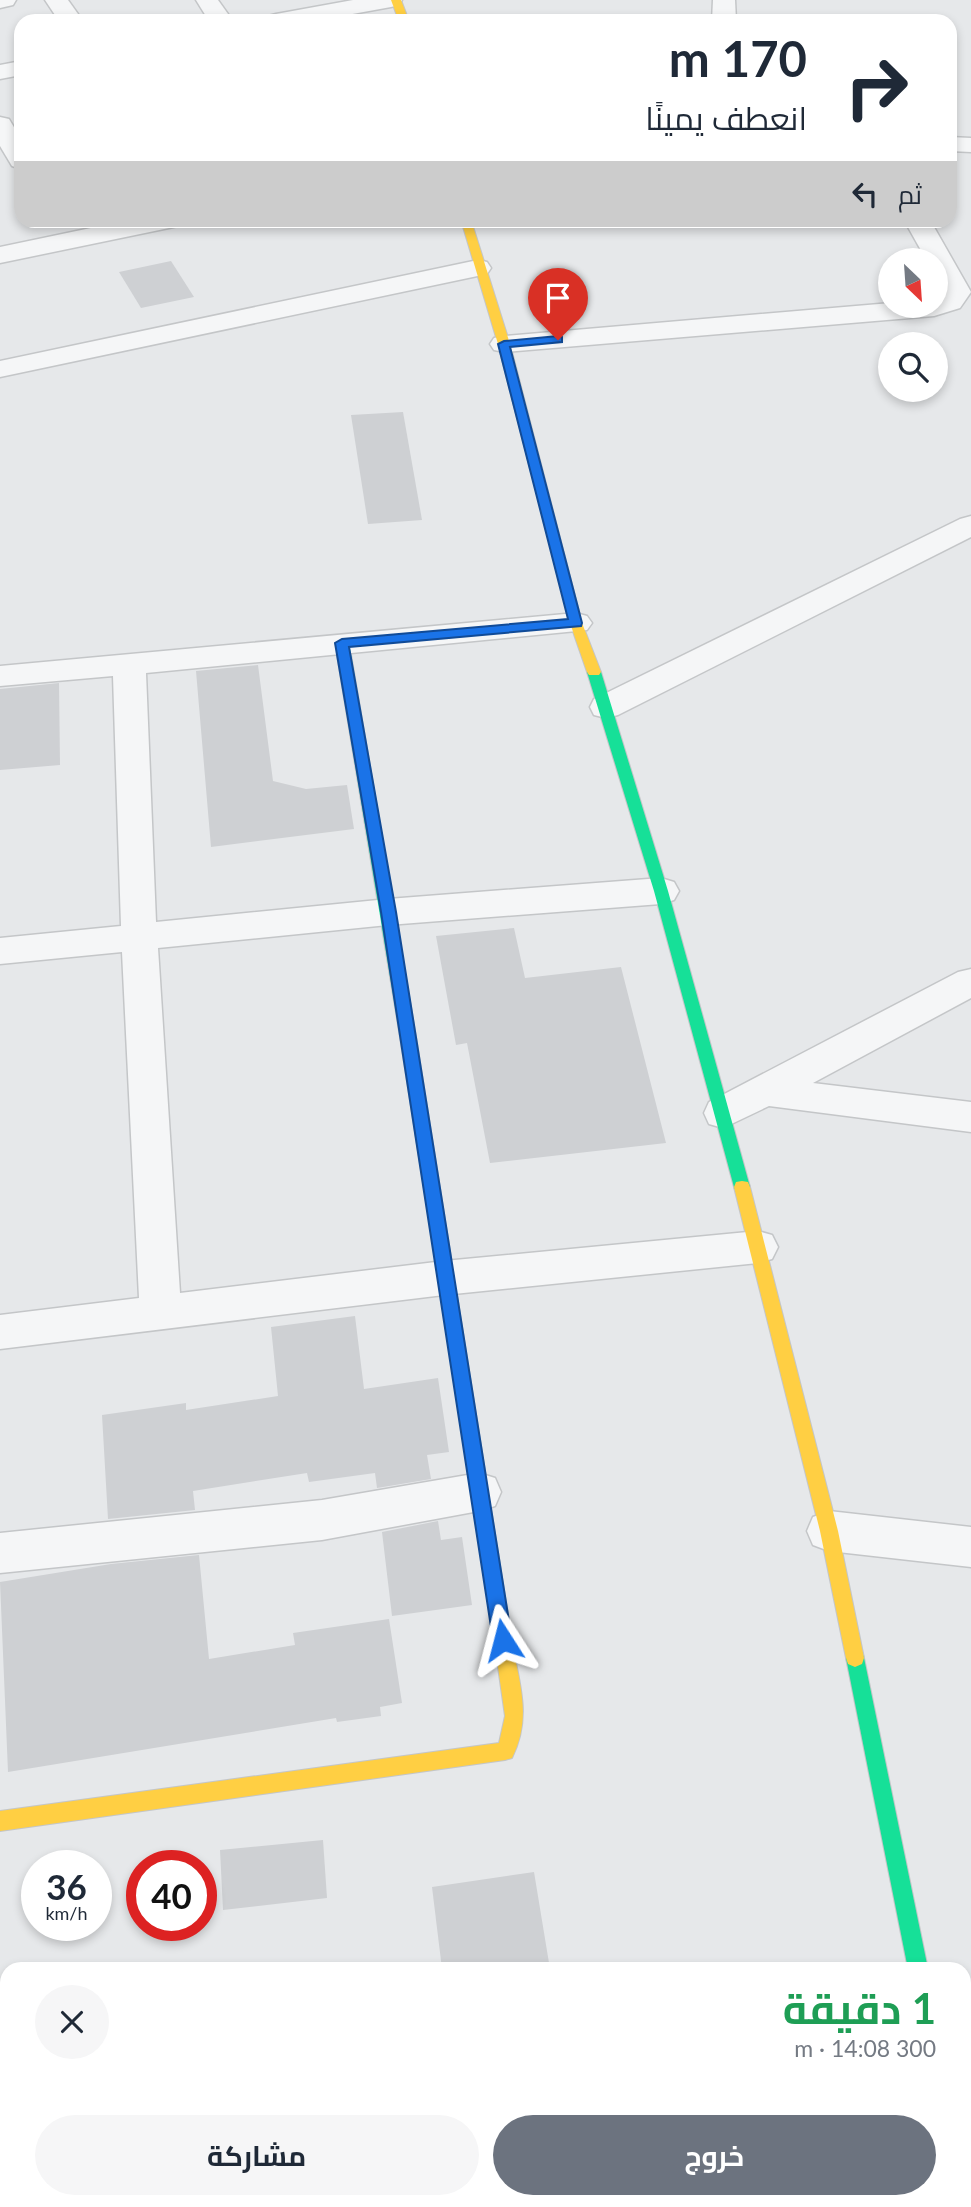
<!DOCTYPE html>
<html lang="ar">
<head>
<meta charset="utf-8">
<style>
	body { margin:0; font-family:Lato,Cairo,sans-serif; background:#f6f6f7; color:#1f2937; direction:rtl; height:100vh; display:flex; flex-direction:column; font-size:26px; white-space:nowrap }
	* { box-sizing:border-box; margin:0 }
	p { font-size:23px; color:#747a83 }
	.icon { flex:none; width:38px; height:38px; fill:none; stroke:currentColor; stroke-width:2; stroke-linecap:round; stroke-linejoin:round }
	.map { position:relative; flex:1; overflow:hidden; direction:ltr }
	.drawer { position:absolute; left:0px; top:1962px; width:971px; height:247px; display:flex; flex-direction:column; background:#fff; border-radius:21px 21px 0 0; box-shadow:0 4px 10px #0003; direction:rtl }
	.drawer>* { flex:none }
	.hud { position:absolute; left:14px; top:14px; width:943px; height:214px; border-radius:21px; box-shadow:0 4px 10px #0003; direction:rtl; background:#fff; color:#1f2937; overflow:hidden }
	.needle { width:46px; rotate:155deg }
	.tools { position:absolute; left:878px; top:248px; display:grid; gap:14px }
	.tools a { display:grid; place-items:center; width:70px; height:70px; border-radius:50%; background:#fff; box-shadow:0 4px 10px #0003; font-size:35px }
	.speed { position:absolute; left:21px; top:1850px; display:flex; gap:14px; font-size:35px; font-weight:700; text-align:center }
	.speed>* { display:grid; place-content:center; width:91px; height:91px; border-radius:50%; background:#fff; box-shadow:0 4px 10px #0003; line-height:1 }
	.speed small { font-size:18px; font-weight:400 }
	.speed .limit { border:10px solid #d22; background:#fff; color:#111 }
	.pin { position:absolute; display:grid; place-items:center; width:60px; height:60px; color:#fff; margin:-72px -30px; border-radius:50% 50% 50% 0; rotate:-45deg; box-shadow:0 0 7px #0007 }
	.pin .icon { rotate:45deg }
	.me { position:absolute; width:77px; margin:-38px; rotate:351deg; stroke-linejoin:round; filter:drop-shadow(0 0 5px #0008) }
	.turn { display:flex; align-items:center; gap:24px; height:147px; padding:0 35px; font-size:32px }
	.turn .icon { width:91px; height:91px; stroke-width:2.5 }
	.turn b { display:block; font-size:49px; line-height:60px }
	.then { display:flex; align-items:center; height:66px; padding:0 35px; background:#0003; gap:14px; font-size:26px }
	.round { display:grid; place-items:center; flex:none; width:74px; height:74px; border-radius:37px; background:#f6f6f7 }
	.headline { display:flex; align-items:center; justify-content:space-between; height:119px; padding:0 35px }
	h1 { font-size:42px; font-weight:700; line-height:52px; color:#1e9e55 }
	.primary-button { display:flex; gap:14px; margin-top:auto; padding:14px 35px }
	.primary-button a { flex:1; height:80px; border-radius:42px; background:#6c737f; color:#fff; font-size:28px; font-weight:700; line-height:80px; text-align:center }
	.primary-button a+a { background:#f6f6f7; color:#1f2937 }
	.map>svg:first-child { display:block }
</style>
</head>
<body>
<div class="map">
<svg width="971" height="2207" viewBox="0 0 971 2207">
	<rect width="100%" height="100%" fill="#e6e8ea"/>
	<!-- building -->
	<g fill="#ced0d3">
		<path d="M171,261L194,297L141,308L119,272Z"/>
		<path d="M403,412L422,520L368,524L351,415Z"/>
		<path d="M258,665L273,781L306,789L347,785L354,829L211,847L196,671Z"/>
		<path d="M59,683L60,765L0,770V689Z"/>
		<path d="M514,928L525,978L621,967L666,1143L490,1163L467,1043L456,1045L436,936Z"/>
		<path d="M355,1316L364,1389L438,1378L449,1452L427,1455L431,1479L377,1488L375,1473L309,1482L307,1473L193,1491L195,1510L108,1519L102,1415L186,1403V1410L278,1396L271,1327Z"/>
		<path d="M438,1521L441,1540L462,1537L472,1605L392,1616L382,1532Z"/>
		<path d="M199,1555L209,1659L295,1645L293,1633L389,1619L402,1703L380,1707L381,1716L337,1722L336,1718L8,1772L0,1582L111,1564Z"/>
		<path d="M323,1840L327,1898L223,1910L220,1850Z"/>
		<path d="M534,1872L550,1969H442L432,1887Z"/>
	</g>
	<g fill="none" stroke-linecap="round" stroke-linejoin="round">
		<!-- street casing -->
		<g stroke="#c4c6c8" stroke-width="3">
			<g id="street">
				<path d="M0,0H16L13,5L0,8Z"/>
				<path d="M45,0H68L83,21H59Z"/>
				<path d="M196,0H218L233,21H209Z"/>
				<path d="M353,0H402L399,5L391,7L314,21H264L268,16L276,14Z"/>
				<path d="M713,0H735L736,21H712Z"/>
				<path d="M21,61V75L0,79V65Z"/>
				<path d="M0,117L9,119L21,139V169L12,166L0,146Z"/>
				<path d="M950,137L971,138V152L950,151Z"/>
				<path d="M129,220H182L178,226L169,228L0,263V247Z"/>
				<path d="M904,220H930L971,292L960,308L934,316L504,352L494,350L490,344L494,338L504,336L891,303V306H936V298L944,292L936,278V261H927Z"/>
				<path d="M478,260L487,262L491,268L487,274L0,377V361Z"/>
				<path d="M971,516V537L618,715L606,718L594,715L590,707L594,699L960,519Z"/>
				<path d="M576,613L587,616L592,623L587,630L146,673L156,922L388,899L661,878L674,882L679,891L674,900L661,904L388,925L158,948L180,1293L444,1261L758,1231L772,1235L778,1247L772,1259L758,1263L444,1295L0,1349V1315L139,1298L122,952L0,964V938L121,926L113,676L0,686V666Z"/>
				<path d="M971,969V998L813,1083L971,1102V1132L769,1106L723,1128L709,1124L704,1113L709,1102L958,972Z"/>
				<path d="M479,1473L495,1478L501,1492L495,1506L479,1511L322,1540L0,1573V1533L322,1500Z"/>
				<path d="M829,1511L971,1527V1567L829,1551L813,1545L807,1531L813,1517Z"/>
				<path d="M964,2138L971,2141V2207H952L949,2202H964Z"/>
			</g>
		</g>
		<!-- fast casing -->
		<g stroke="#c4c6c8" stroke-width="2">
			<g id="fast">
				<path d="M342,639L349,643L416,1037L408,1043L400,1037L335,643Z"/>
				<path d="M594,668L601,672L668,891L750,1187L748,1192H736L734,1187L654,891L587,672Z"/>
				<path d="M450,1295L456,1297L458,1302L514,1653L512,1659L505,1662L498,1659L496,1653L442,1302L444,1297Z"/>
				<path d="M855,1649L862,1652L864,1658L928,1969H908L846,1658L848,1652Z"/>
				<path d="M61,2202H130L128,2207H59Z"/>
			</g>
		</g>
		<!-- slow casing -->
		<g stroke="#c4c6c8" stroke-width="2">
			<g id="slow">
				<path d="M391,0H401L409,21H399Z"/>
				<path d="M461,220H471L510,344L582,623L601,672L599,675H589L587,672L570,623L498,344Z"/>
				<path d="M742,1181L748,1182L750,1187L838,1531L864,1658L862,1664L855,1667L848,1664L846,1658L820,1531L734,1187L736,1182Z"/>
				<path d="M505,1644L512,1647L514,1653C522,1691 530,1722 512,1758L505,1760L0,1831V1811L499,1743L505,1716L496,1653L498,1647Z"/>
			</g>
		</g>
		<!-- jam casing -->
		<g stroke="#c4c6c8" stroke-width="2">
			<path id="jam" d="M408,1031L416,1037L458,1302L456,1307L450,1309L444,1307L442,1302L400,1037Z"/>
		</g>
		<!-- street -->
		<use href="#street" fill="#f5f6f7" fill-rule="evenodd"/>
		<!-- fast -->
		<use href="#fast" fill="#16e098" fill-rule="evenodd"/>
		<!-- slow -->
		<use href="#slow" fill="#ffcf43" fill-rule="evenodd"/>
		<!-- jam -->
		<use href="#jam" fill="#f24e42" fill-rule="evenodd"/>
	</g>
	<!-- route -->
	<path fill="#1a73e8" stroke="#114b97" stroke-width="2" d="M558,336L562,337V342L510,347L582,623L581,626L349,647L396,912L512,1640L509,1646L503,1649L496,1646L493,1640L381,912L335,643L342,639L568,619L498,344L504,341Z"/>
</svg>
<div class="tools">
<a><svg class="needle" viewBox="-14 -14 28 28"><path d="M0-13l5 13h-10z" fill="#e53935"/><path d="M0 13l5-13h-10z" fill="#747a83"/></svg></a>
<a><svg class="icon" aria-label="search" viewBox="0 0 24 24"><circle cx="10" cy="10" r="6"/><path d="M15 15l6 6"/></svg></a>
</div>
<div class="speed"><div>36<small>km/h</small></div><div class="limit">40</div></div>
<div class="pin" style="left:558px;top:340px;background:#d93025"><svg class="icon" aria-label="arrive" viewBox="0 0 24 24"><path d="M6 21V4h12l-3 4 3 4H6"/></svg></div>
<svg class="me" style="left:503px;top:1640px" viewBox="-20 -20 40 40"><path d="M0-17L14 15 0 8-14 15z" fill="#1a73e8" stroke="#fff" stroke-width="4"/></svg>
<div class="hud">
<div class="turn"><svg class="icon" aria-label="right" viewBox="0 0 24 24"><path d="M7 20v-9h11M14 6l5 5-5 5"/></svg><div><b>170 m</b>انعطف يمينًا</div></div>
<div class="then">ثم<svg class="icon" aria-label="left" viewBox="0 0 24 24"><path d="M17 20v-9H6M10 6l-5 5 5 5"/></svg></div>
</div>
<section class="drawer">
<div class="headline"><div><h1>1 دقيقة</h1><p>300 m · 14:08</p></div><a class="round"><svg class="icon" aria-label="close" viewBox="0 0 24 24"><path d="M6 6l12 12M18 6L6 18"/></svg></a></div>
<div class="primary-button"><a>خروج</a><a>مشاركة</a></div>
</section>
</div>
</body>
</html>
